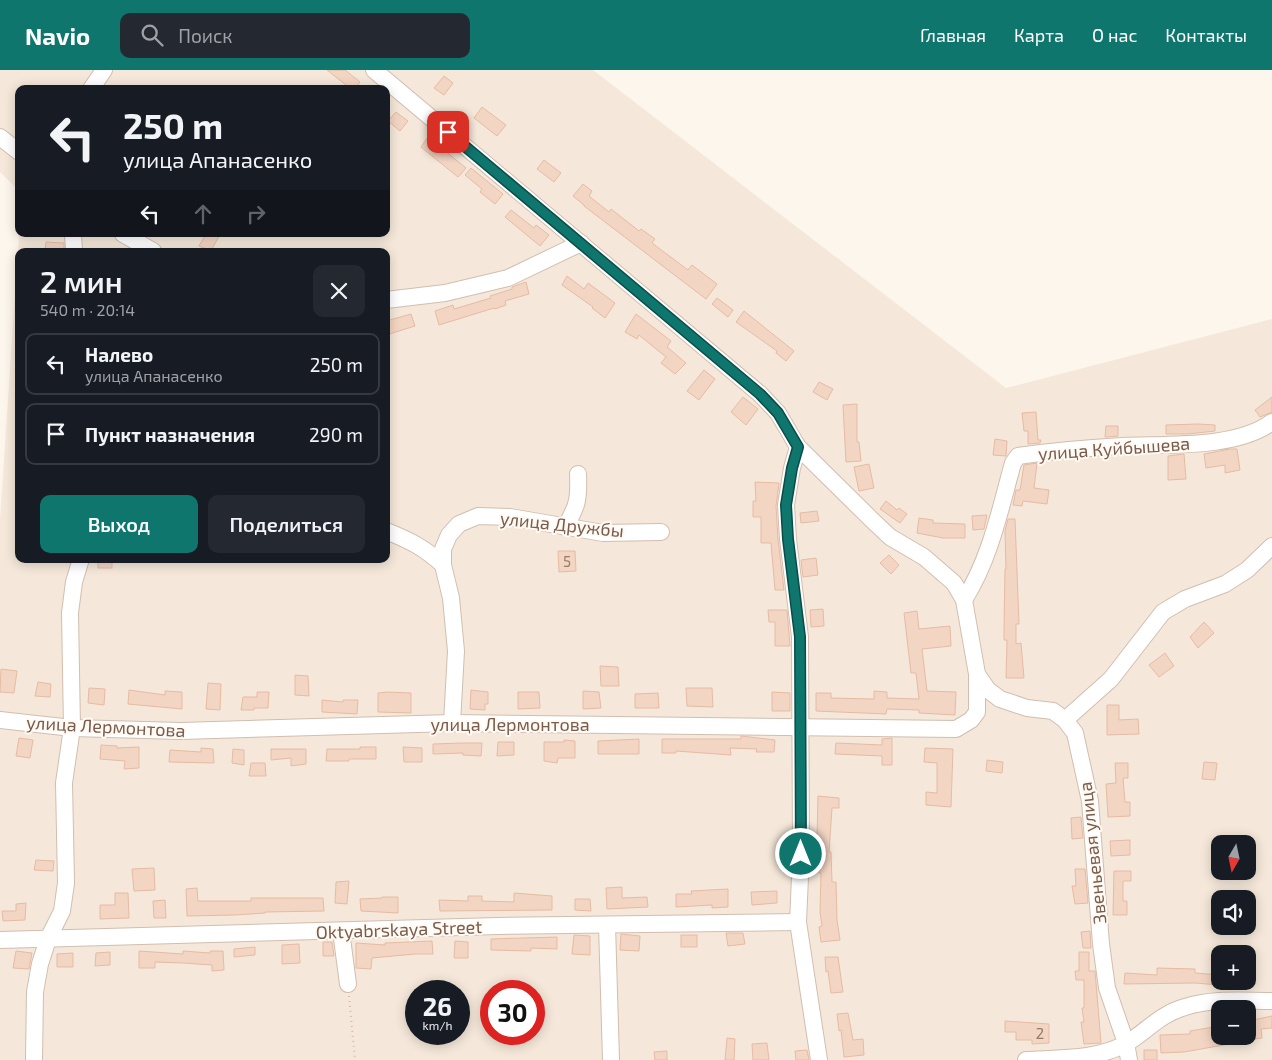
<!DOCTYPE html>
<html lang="ru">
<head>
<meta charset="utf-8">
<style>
	body { margin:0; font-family:"Exo 2",sans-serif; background:#242831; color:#f1f3f6; height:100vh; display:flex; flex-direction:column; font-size:19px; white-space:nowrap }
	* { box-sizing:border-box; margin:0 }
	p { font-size:16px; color:#9ea1a6 }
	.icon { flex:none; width:28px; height:28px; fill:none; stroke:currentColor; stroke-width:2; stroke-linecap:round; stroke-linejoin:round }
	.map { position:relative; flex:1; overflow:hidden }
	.side { position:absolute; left:15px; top:178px; width:375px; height:315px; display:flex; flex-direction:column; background:#171b24; border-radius:10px; box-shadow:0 2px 12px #0003 }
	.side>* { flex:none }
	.hud { position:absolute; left:15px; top:15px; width:375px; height:152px; border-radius:10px; box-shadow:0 2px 12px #0003; background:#171b24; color:#f1f3f6; overflow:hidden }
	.needle { width:32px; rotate:189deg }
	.tools { position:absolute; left:1211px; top:765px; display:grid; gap:10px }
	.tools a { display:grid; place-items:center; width:45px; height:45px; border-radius:10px; background:#171b24; box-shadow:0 2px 12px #0003; font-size:25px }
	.speed { position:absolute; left:405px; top:910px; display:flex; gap:10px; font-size:25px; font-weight:700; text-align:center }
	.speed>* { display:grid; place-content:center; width:65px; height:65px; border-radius:50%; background:#171b24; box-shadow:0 2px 12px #0003; line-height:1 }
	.speed small { font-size:12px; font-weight:400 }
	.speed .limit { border:8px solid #d22; background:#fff; color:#111 }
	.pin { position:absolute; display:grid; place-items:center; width:42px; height:42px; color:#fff; margin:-21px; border-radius:10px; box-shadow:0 2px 8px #0006 }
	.me { position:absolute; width:55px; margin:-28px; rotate:0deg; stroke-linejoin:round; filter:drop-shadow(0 0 4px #0008) }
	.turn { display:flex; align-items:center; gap:18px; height:105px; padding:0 25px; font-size:22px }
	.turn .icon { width:65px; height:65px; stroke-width:2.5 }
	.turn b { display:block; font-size:35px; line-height:42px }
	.lanes { display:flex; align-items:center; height:48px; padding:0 25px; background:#0003; justify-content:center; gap:25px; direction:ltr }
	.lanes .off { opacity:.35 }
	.round { display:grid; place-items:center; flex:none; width:52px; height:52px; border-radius:10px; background:#242831 }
	.summary { display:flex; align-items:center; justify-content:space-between; height:85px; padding:0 25px }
	h1 { font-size:30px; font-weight:600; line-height:38px }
	.primary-button { display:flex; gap:10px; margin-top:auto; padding:10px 25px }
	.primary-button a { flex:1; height:58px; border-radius:10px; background:#0f766e; color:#fff; font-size:20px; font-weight:600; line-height:58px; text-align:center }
	.primary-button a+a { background:#242831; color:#f1f3f6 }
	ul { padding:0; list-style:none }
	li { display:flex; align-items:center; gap:15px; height:62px; margin:0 10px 8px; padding:0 15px; border:2px solid #363941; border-radius:10px }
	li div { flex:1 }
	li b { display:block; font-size:19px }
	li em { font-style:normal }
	header { display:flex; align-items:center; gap:30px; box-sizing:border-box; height:70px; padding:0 25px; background:#0f766e; color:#fff }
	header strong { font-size:24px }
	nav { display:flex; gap:28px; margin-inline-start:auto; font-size:18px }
	.search { width:350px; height:45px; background:#242831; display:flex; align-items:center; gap:12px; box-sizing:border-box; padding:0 18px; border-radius:10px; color:#9ea1a6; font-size:19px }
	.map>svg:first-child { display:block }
</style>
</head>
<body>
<header>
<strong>Navio</strong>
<div class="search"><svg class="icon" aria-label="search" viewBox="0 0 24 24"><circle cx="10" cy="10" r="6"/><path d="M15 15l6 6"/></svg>Поиск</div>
<nav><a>Главная</a><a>Карта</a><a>О нас</a><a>Контакты</a></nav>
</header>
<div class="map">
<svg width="1272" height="990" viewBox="0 0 1272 990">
	<rect width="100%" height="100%" fill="#fdf6ec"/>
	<!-- residential -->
	<path fill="#f5e8da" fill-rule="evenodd" d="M0,0H593L1006,318L1272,249V990H0V449L19,164H386V19H19V121L0,102ZM19,181H386V489H19ZM1220,774H1248V801H1220ZM1220,829H1248V856H1220ZM1220,884H1248V911H1220ZM416,921H459V964H416ZM491,921H534V964H491ZM1220,939H1248V966H1220Z"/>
	<!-- building -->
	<g fill="#f3d5c3" stroke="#e6bba3">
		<path d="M327,0H345L360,12L355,19H351Z"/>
		<path d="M444,6L453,13L444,25L434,18Z"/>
		<path d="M482,37L506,55L497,66L474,48Z"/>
		<path d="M396,42L408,51L400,61L388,51Z"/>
		<path d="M428,67L466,98L458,107L421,77Z"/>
		<path d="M544,90L561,103L554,112L537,99Z"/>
		<path d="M471,98L503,124L495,134L480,122L482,119L465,105Z"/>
		<path d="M583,114L592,121L589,126L609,142L611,139L639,161L641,159L655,169L652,173L688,200L692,195L717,214L706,229L584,136V135L573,126Z"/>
		<path d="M511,140L534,158L536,155L549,165L540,176L505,147Z"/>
		<path d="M206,164H214L219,166L211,181L199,176Z"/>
		<path d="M46,172L64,173V181H45Z"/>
		<path d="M567,206L584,219L588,213L615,233L605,248L592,238L593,237L562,215Z"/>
		<path d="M526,212L529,224L505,231L506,235L495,239L494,238L439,255L435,241L453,235L454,239L491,228L490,226L512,219V217Z"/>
		<path d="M717,228L733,240L728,247L712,234Z"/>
		<path d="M744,241L794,281L786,291L776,283L777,281L736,252Z"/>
		<path d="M411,244L415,256L386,265V251Z"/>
		<path d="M636,244L671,271L667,277L686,293L675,304L661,293L666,287L639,265L637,269L625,262Z"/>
		<path d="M704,300L715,309L699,330L687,321Z"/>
		<path d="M819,312L833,319L827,330L813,322Z"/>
		<path d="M743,327L758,339L746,355L731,342Z"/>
		<path d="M1272,327V342L1260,347L1255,340Z"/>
		<path d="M857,334V372H859L861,391L846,392L843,335Z"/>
		<path d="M1036,342L1038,370H1041L1040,373L1028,374V361H1024L1022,343Z"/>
		<path d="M1198,354L1215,355V361L1188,364H1166V355Z"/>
		<path d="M1106,356H1118V366L1105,367Z"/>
		<path d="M995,369L1007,371L1006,386L993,385Z"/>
		<path d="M1230,379H1237L1240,400L1225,403V395L1206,398L1204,384Z"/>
		<path d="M1184,384L1186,409L1168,410V386Z"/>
		<path d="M1037,393L1034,418L1049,420L1047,434L1023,431L1022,436L1013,435L1016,420H1020L1024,395Z"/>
		<path d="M869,394L874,418L859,421L854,397Z"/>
		<path d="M755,412L779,413L776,436L778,470L784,520H775L771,473H761V447H753V431H756Z"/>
		<path d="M886,431L897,440L899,438L907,444L900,453L880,439Z"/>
		<path d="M817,441L819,451L801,453L800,443Z"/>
		<path d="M987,445L984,459L973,460L972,446Z"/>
		<path d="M919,448L933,450V453L965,454V468H943L917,463Z"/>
		<path d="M1008,449H1015L1019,554H1016V574L1021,573L1024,608H1006L1007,570H1004V559L1005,499H1006L1005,461Z"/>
		<path d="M558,481H575L576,501L559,502Z"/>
		<path d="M889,485L899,495L891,504L880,493Z"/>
		<path d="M816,488L818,505L803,507L801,490Z"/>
		<rect x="98" y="489" width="14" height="9"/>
		<path d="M823,539L824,556L811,557L810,540Z"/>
		<path d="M768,540H787L790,576H775V552H769Z"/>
		<path d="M917,541L919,559L950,556L951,576L922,579L927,621L956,622L955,645L919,643V640L887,639L886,644L816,641V623H831V628L874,629V621L887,622V628L919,629L916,603H911L904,543Z"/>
		<path d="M1204,552L1214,563L1198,578L1190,567Z"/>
		<path d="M1165,583L1174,596L1159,607L1149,595Z"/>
		<path d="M600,596L618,597L619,616H601Z"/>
		<path d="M1,599L17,601L14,623L0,622Z"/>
		<path d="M295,605L308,606L309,626L295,625Z"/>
		<path d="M38,612L51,614L50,627L35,626Z"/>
		<path d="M208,613L221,614L220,640L206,639Z"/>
		<path d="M89,618L105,619L104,635L88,633Z"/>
		<path d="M686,618H712L713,637L687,636Z"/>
		<path d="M129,620L165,625V621L182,622V639L128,634Z"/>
		<path d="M471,620L488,622V634H485V640L470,639Z"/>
		<path d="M583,621L599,622L601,638L583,639Z"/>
		<path d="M257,622H269L268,638H254V640H241L243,627H257Z"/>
		<path d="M388,622L411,623V643L378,642V623Z"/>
		<path d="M518,622H539L540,638L518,639Z"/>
		<path d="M772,622L790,623V641H772Z"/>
		<path d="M658,623L659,638H635V624Z"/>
		<path d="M322,630L343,632V630H358L357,644L322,642Z"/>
		<path d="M1107,635H1119V650L1138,649L1139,664L1107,665Z"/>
		<path d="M741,666L775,670L774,682H756L757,679L730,678L731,685L676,681V683H662V669H741Z"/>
		<path d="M19,668L33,670L30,688L16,686Z"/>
		<path d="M892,668V695H882V686L835,684L836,673L882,675V669Z"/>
		<path d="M639,669V684H598V671Z"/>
		<path d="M564,670L575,671V688H558L557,693L544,691V672H564Z"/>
		<path d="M498,672H514V685L497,686Z"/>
		<path d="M463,673H482L481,686L463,685V683L433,684V674Z"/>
		<path d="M101,675L117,676V678L139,677V698L124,699L125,691L100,689Z"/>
		<path d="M360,677H376V689H349V691H326L327,679H360Z"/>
		<path d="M403,677L422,678V692H404Z"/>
		<path d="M201,678L213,679L214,693L169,692L170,680L201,682Z"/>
		<path d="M925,678L953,679L951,737L926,735V722L937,723V693L924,692Z"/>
		<path d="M233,679L244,680V695L232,693Z"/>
		<path d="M271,679H306V694L291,696V688L271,690Z"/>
		<path d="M987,690L1003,692L1002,703L986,701Z"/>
		<path d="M1204,692L1217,693L1215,710L1202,709Z"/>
		<path d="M251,693H265L266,706H249Z"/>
		<path d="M1115,693H1128V708H1123L1125,732H1130V746L1108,747L1106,714L1116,713Z"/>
		<path d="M818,726L839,728V738H832L829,782H831L832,812H836L837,850L840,870L821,872L819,857L822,856L820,842L821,803H819L817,768Z"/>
		<path d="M1081,747L1083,768L1072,769L1071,748Z"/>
		<path d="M1130,770V785L1111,786L1110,771Z"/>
		<path d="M36,790L54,791L53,801L34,800Z"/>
		<path d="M154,798L155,820L134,821L132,799Z"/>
		<path d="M1075,799H1085L1088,833L1075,834L1072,816H1076Z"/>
		<path d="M1114,801H1131V811H1123V831H1127V845H1113Z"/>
		<path d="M349,811L347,834L335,833L336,812Z"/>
		<path d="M622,817V828L647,827L648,837L607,839L606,818Z"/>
		<path d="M197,818L198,831H251V828H323L324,841L265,842V843L235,845L187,846L186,819Z"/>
		<path d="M728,819V837L712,838V835L676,837V824H692L691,821Z"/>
		<path d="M777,821V833L752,835L751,822Z"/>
		<path d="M115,823H128L129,848L100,849V835H115Z"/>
		<path d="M514,823L552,826V840L440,841L439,830L468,831V826H482V831L514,832Z"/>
		<path d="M382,827H398V843L361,841L360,829L382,828Z"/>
		<path d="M575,829H590L591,841L575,840Z"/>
		<path d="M165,830L166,848H154L153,831Z"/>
		<path d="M26,833L25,850L3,851L2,841H16V834Z"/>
		<path d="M1090,861L1091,878H1083L1081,862Z"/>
		<path d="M726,863H743L745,874L728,876Z"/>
		<path d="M621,864L640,866L639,881L620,880Z"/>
		<path d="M574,865L590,866V885L572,884Z"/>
		<rect x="681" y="865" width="16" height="12"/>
		<path d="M557,867V879L531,878V881L491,880V869Z"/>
		<path d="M432,871L433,884H415L372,888L371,899L356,898V873L385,875V873Z"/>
		<path d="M455,871L468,872V888H454Z"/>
		<path d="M323,872H332L334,886H323Z"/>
		<path d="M299,874L300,893L282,894V875Z"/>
		<path d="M255,877V885L234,887V879Z"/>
		<path d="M16,881L32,883L29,899L13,898Z"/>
		<path d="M139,881L183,884V881L210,883V881H223L224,900L212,901V895L183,893L155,892V898H139Z"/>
		<path d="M110,882V895L95,896L96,883Z"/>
		<path d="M1079,882H1089V901H1095L1101,973L1084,974L1081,952H1084L1082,938H1084V910H1076L1075,901H1079Z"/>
		<path d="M73,883V897H57V884Z"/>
		<path d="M825,887H838L843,922L831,923L828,901L826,902Z"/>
		<path d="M1157,898L1195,899V903L1220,905L1219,915L1195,913L1124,914L1125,903L1157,905Z"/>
		<path d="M848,943L853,970L863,969L864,985L844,987L841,960L839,961L837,944Z"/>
		<path d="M1272,946V958L1261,959L1262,968L1248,970V951Z"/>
		<path d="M1005,951L1049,954V973L1032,974V970H1016V962H1005Z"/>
		<path d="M1220,956V966H1246V971L1184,982L1161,983L1160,965L1190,964V961Z"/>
		<path d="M727,968L735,969L734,990H725Z"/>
		<path d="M767,973L769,990H753L752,974Z"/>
		<path d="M807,980L809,990H796L795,981Z"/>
		<rect x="1144" y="980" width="13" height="10"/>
		<path d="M667,981V990H655L654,982Z"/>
	</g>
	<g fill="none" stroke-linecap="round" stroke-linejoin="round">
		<!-- minor casing -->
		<g stroke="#d1beb0" stroke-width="18">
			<g id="minor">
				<path d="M91,19L104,0"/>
				<path d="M0,67L19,82"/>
				<path d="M73,164L74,181"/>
				<path d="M123,164L153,181"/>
				<path d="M386,230L445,223L508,208L581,173"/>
				<path d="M798,377L792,398L786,435L788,469L800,567L801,784L798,852L819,990"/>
				<path d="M565,457C578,436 579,428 578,404"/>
				<path d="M386,461C409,470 425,478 443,495"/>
				<path d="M964,530C990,489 1000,440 1013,393L1018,386C1052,381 1087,378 1122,376C1166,374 1236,379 1272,352"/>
				<path d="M977,604L988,620L1000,629L1027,638L1053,641L1065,650L1075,663L1090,731L1101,874L1107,918L1126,973L1129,990"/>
				<path d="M0,650L72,658L181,661L452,653L956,659L971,650L977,642V604L964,530L954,513L924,487L890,467L872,450L798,377L778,343L760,324L374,0"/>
				<path d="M1065,650L1111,609L1163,542L1185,529L1225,514L1247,500L1272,476"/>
				<path d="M452,653L456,581L451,528L443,495V479L449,465L459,454L478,446L510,447L603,463L661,462"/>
				<path d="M607,855L611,990"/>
				<path d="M341,861L348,914"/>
				<path d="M0,870L498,856L798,852"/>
				<path d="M34,990L35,922L40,894L48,869L62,841L66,813L64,713L72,658L70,543L74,512L81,489"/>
				<path d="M1026,990C1058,988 1098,990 1127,973C1147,961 1160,944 1185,937C1213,928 1243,931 1272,931"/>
			</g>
		</g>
		<!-- path -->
		<path stroke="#d9b8a5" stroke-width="2" stroke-dasharray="1 4" stroke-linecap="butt" d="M349,926L355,990"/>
		<!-- minor -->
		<use href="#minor" stroke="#fff" stroke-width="16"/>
	</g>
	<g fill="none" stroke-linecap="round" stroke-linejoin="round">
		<!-- route casing -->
		<g stroke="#0a4d48" stroke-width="12">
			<path id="route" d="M448,62L760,324L778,343L798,377L792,398L786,435L788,469L800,567L801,784"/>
		</g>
		<!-- route -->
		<use href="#route" stroke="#0f766e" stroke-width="9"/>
	</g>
	<g text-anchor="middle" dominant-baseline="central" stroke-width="4" stroke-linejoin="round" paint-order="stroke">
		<!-- number labels -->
		<g font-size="15" fill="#987a6a">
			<text x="567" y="491">5</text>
			<text x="1040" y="963">2</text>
		</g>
		<!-- street labels -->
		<g font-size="18" fill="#7a5c4d" stroke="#fffaf3">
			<text transform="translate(1114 378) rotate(-4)">улица Куйбышева</text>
			<text transform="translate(562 454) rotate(6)">улица Дружбы</text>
			<text x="510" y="654">улица Лермонтова</text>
			<text transform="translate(106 656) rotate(3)">улица Лермонтова</text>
			<text transform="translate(1092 783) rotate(-96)">Звеньевая улица</text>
			<text transform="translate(399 859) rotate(-2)">Oktyabrskaya Street</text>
		</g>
	</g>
</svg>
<div class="tools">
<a><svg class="needle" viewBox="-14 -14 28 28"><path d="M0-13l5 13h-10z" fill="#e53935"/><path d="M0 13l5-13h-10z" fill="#9ea1a6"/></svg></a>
<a><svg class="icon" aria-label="sound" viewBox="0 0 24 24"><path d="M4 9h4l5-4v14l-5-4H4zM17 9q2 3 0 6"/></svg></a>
<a>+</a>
<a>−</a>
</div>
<div class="speed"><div>26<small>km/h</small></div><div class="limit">30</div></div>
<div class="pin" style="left:448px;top:62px;background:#d93025"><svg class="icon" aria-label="arrive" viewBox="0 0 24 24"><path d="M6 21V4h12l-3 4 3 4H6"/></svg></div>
<svg class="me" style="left:801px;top:784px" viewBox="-20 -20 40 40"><circle r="17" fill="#0f766e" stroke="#fff" stroke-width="3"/><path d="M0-11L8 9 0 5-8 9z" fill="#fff"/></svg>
<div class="hud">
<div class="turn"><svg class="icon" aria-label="left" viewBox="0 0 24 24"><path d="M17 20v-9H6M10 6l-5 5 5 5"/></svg><div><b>250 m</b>улица Апанасенко</div></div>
<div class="lanes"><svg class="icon" aria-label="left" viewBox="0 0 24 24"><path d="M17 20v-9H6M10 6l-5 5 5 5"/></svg><svg class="icon off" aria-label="ahead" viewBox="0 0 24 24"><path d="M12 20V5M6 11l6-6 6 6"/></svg><svg class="icon off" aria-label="right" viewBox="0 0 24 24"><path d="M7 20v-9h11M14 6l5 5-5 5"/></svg></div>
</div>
<section class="side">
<div class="summary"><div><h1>2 мин</h1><p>540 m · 20:14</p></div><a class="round"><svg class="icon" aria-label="close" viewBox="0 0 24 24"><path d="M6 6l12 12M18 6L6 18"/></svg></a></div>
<ul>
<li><svg class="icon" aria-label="left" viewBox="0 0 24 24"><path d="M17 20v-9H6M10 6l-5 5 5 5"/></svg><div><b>Налево</b><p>улица Апанасенко</p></div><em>250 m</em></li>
<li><svg class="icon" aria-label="arrive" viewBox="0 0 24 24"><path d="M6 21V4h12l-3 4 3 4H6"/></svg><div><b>Пункт назначения</b></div><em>290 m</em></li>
</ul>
<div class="primary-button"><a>Выход</a><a>Поделиться</a></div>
</section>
</div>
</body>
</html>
